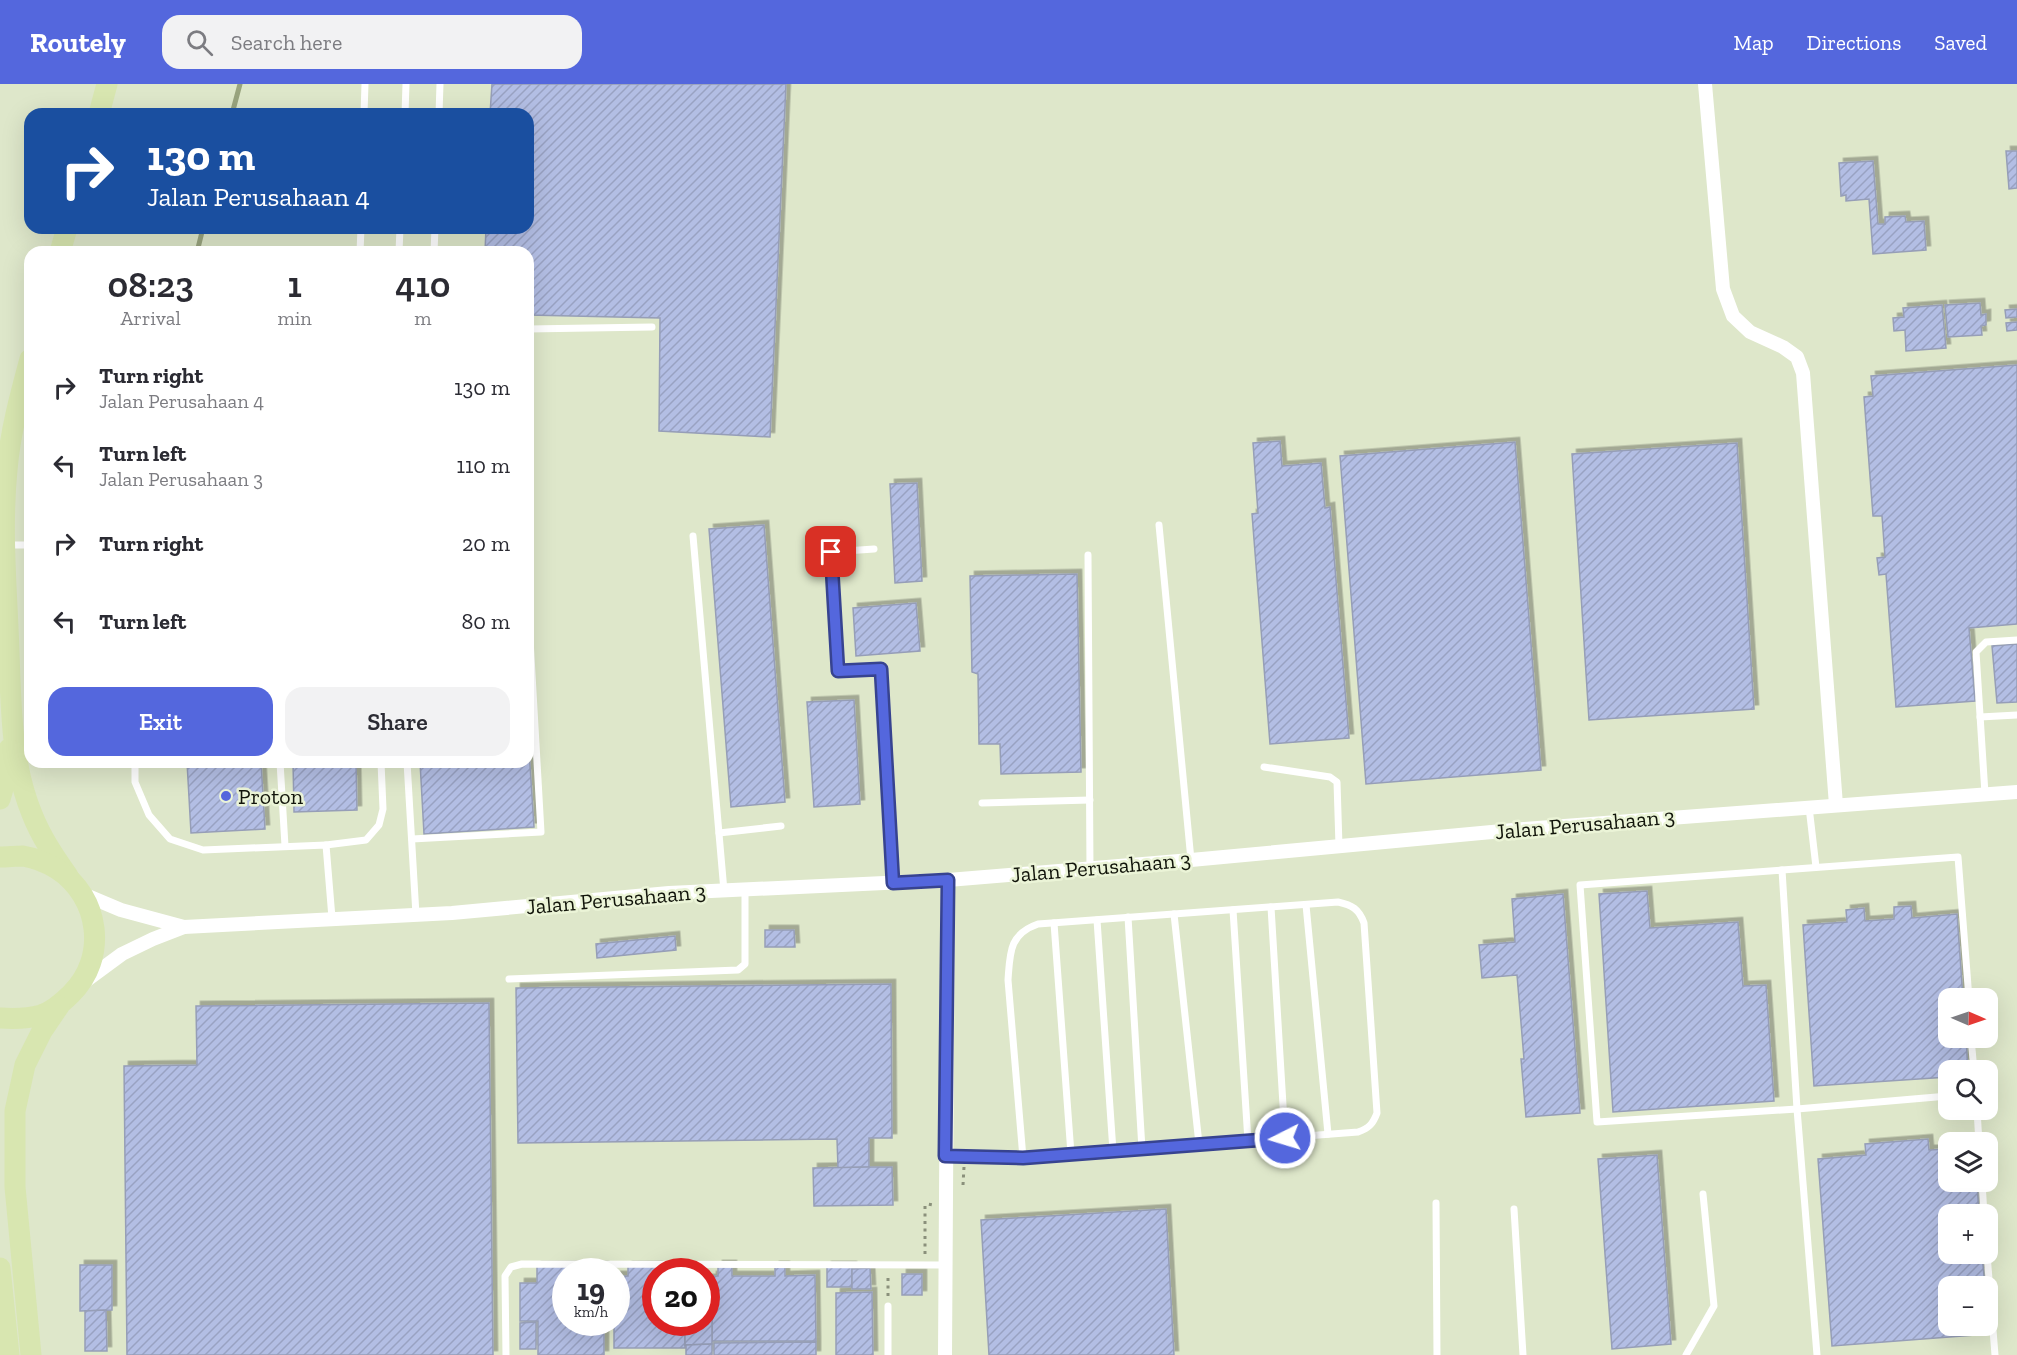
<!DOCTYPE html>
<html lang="en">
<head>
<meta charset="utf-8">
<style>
	body { margin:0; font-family:"Zilla Slab",serif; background:#f2f2f3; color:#2b2b33; height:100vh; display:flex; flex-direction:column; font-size:22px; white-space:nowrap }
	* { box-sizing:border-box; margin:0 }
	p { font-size:20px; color:#7c7c81 }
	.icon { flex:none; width:33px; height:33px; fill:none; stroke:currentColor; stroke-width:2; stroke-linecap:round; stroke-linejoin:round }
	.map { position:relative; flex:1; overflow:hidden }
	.drawer { position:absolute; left:24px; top:162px; width:510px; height:522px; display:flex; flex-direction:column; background:#fff; border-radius:18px; box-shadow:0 6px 24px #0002 }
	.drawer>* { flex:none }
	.top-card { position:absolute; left:24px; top:24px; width:510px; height:126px; border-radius:18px; box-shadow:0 6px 24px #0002; background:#1a4fa0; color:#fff; overflow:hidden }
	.needle { width:39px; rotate:92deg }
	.buttons { position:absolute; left:1938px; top:904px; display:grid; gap:12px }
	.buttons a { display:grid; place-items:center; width:60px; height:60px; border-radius:12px; background:#fff; box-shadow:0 6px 24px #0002; font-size:30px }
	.speed { position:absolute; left:552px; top:1174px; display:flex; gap:12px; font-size:30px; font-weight:700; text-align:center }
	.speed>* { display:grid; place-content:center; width:78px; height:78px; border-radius:50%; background:#fff; box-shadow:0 6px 24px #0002; line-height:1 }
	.speed small { font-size:15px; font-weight:400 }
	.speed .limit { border:9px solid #d22; background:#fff; color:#111 }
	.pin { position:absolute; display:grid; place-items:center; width:51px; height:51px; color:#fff; margin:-26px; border-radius:12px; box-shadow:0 3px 9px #0006 }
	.me { position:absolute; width:66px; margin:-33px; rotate:265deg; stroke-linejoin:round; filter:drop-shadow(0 0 4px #0008) }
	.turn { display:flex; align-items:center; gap:21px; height:126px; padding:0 24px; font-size:27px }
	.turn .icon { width:78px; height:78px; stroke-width:2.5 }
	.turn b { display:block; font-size:42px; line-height:51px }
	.eta { display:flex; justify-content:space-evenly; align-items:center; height:102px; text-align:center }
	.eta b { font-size:36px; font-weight:600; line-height:42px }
	.action { display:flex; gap:12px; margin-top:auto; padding:12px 24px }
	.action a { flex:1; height:69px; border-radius:18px; background:#5467dd; color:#fff; font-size:24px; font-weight:600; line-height:69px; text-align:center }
	.action a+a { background:#f2f2f3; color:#2b2b33 }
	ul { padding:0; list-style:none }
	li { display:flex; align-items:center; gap:18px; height:78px; padding:0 24px }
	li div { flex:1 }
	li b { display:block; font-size:22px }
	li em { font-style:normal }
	header { display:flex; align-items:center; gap:36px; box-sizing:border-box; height:84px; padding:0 30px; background:#5467dd; color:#fff }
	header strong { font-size:28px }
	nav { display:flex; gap:33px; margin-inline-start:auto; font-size:21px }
	.search { width:420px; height:54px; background:#f2f2f3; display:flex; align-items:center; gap:15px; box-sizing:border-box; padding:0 21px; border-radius:18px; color:#7c7c81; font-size:22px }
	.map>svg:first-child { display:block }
</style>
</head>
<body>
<header>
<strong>Routely</strong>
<div class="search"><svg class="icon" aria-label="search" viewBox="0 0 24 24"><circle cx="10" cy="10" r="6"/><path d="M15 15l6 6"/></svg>Search here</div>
<nav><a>Map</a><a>Directions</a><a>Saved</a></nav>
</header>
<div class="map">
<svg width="2017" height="1271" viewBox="0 0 2017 1271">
	<defs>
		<pattern id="building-hatch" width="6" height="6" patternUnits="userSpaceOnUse" patternTransform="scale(1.5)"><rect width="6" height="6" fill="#b3bee4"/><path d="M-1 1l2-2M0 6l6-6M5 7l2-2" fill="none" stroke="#99a2c2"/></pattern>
		<filter id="shadow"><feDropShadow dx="4.5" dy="-4.5" stdDeviation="0" flood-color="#0004"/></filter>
	</defs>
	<rect width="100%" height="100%" fill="#dee7ca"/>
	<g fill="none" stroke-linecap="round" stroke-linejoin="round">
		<!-- stream -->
		<g stroke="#99a47e" stroke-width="5">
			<path d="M232,30L240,0"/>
			<path d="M197,168L203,144"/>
		</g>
	</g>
	<!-- building -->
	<g fill="url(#building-hatch)" stroke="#969eb7" stroke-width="1.5" filter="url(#shadow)">
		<path d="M492,0H786L770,353L659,347L660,234L528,231V168H485L486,144H528V30H490Z"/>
		<path d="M2006,67H2017V104L2009,105Z"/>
		<path d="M1873,77L1878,140H1885V133L1905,132L1906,138L1924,137L1926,166L1873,170L1869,115L1846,117V111L1841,112L1839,79Z"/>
		<path d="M1980,219L1981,231L1986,230V241L1981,242L1982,251L1948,253L1945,221Z"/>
		<path d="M1942,221L1946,264L1906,267L1905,246L1894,247L1893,234L1904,233L1903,224Z"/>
		<path d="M2017,225V233L2006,234L2005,226Z"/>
		<path d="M2017,238V246L2007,247L2006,239Z"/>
		<path d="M2017,281V540L1969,544L1975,617L1896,623L1886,490L1879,491L1877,474L1885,473L1882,432H1873L1864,313L1873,312L1871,292Z"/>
		<path d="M1280,357L1282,382L1321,379L1325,424L1330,423L1349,654L1270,660L1252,430L1258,429L1253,359Z"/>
		<path d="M1515,358L1541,686L1366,700L1340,372Z"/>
		<path d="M1737,359L1754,625L1589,636L1572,370Z"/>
		<path d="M917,399L922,497L895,499L890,400Z"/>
		<path d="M764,441L785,718L731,723L709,445Z"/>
		<path d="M1077,490L1081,688L1001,690L1000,660H979L978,590L972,588L970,492Z"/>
		<path d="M916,519L920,567L856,572L853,524Z"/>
		<path d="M2017,560V618L1997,619L1992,562Z"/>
		<path d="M854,616L860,720L814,723L807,618Z"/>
		<path d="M528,651L534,743L424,750L420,678H528Z"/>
		<path d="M187,678H261L265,745L191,749Z"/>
		<path d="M293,678H356L357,726L294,728Z"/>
		<path d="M1647,807L1650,844L1738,838L1743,902L1766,901L1774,1017L1613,1028L1599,810Z"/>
		<path d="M1563,810L1580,1029L1526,1033L1521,975H1524L1517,891L1482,894L1479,861L1515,858L1512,815Z"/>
		<path d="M1911,822L1912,834L1957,830L1963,915H1948V954H1966L1968,987H1948V993L1814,1002L1803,841L1847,838L1846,826L1864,824L1865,837L1894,835V823Z"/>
		<path d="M765,846H794L795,863H765Z"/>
		<path d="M675,852L676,866L597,874L596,860Z"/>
		<path d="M891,900L892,1054H869V1083L838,1084L837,1055L518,1059L516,904Z"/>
		<path d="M489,919L493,1271H127L124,982L197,981L196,922Z"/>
		<path d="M1928,1055L1929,1066L1948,1065V1098H1977L1979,1131H1948V1170H1982L1985,1203H1948V1242L1988,1241V1250L1832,1262L1818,1075L1866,1071L1865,1060Z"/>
		<path d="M1657,1071L1671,1260L1612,1265L1598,1075Z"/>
		<path d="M869,1083H892L893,1121L814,1122L813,1084Z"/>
		<path d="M1166,1125L1174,1271H989L981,1136Z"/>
		<path d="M80,1181H112V1226L80,1227Z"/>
		<path d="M718,1181H732V1192H775V1182H785V1192L815,1191L816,1257H712V1192H718Z"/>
		<path d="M537,1182H604V1188H566V1239H604V1271H538V1237H520V1199H537Z"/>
		<path d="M628,1182H658L659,1188H656V1239H685V1264H614V1239H616V1192H628Z"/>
		<rect x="827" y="1182" width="25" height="21"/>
		<path d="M870,1184L871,1205H852V1185Z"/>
		<rect x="902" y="1190" width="20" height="21"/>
		<path d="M706,1195H712V1260L685,1261V1239H706Z"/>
		<path d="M872,1208L873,1271H836V1209Z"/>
		<path d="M106,1226L107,1267H85V1227Z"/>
		<path d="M536,1238V1265H520V1239Z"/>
		<path d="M816,1258V1271H714V1259Z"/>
		<path d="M712,1260V1271H686V1261Z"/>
	</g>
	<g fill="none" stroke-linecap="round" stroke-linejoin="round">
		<!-- path -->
		<g stroke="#8a907b" stroke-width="3" stroke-dasharray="3 4.5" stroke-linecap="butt">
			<path d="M963,1101L964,1083"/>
			<path d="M925,1170V1122L928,1120L933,1121"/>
			<path d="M888,1212V1192"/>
		</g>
		<!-- service -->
		<g stroke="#fff" stroke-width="7">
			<path d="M364,30L365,0"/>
			<path d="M405,30L406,0"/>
			<path d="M439,30L440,0"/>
			<path d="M360,168L361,144"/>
			<path d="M399,168L400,144"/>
			<path d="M434,168L435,144"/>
			<path d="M528,245L652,243"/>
			<path d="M1159,441L1191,776"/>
			<path d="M693,452L724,807"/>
			<path d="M9,461H30"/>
			<path d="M874,465L831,468L838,587L881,585L893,799"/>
			<path d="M1088,471L1090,785"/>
			<path d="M1980,633L2017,631"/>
			<path d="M135,678V698L149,731L170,755L203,766L326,761L332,834"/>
			<path d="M280,678L285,762"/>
			<path d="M407,678L416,831"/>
			<path d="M1264,683L1330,693L1337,698L1339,762"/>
			<path d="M1985,710L1976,568L1986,558L2017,556"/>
			<path d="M982,719L1090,716"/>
			<path d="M1809,723L1816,783"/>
			<path d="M719,749L781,742"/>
			<path d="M412,755L541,748L528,520"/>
			<path d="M326,761L366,756L379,741L383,725L381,678"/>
			<path d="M1782,786L1958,773L1969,915"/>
			<path d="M1306,821L1328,1050"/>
			<path d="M1271,823L1285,1054"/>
			<path d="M1233,826L1248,1057"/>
			<path d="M1174,830L1199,1060"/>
			<path d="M1128,833L1142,1065"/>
			<path d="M1097,836L1113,1067"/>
			<path d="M1054,839L1071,1070"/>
			<path d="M509,895L738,886L745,880V806"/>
			<path d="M1971,954L1974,987"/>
			<path d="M1977,1026L1979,1059"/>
			<path d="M946,1073L1023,1074L1358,1048C1369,1044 1373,1040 1377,1029L1364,839C1359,825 1352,821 1338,818L1038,840C1009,850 1010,869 1008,896L1023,1074"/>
			<path d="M1982,1098L1984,1131"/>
			<path d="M1436,1119L1437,1271"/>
			<path d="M1514,1125L1523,1271"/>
			<path d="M1987,1170L1995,1271"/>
			<path d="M506,1271L505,1192L511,1183L522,1180L945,1181"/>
			<path d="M888,1271V1222"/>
			<path d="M1686,1271L1714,1222L1703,1110"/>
			<path d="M1817,1271L1797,1025L1782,786L1580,801L1597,1038L1797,1025L1948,1012"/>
		</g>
		<!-- minor -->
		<g stroke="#fff" stroke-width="14">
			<path d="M1705,0L1723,205L1733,232L1750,248L1783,263L1797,273L1803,289L1836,721"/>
			<path d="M83,810L121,826L184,843L452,829L669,809L948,796L1191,776L1524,745L2017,708"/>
			<path d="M84,898L122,870L153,855L184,843"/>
			<path d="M945,1271L948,796"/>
		</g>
		<!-- primary -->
		<g stroke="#d8e6b0" stroke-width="21">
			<path d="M99,30L107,0"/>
			<path d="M60,168L67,144"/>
			<path d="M30,275C20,312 10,349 7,386C1,447 7,508 9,568C11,622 11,679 32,730C41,753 54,772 68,792"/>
			<path d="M0,715L6,694L9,665"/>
			<path d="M0,773C7,773 16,772 23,772C35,774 47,779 57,785C100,813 108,874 71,910C62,919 53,927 41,931C27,935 14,935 0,934"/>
			<path d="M0,1184L9,1271"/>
			<path d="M31,1271L15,1103V1027L25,981L42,947L59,922"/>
		</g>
	</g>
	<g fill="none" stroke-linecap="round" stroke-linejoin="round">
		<!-- route casing -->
		<g stroke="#374390" stroke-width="15">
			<path id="route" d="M831,468L838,587L881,585L893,799L948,796L945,1072L1023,1074L1285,1054"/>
		</g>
		<!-- route -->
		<use href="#route" stroke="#5467dd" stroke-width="10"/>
	</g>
	<!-- markers -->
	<circle fill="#5467dd" stroke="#ebf4d7" stroke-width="2" cx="226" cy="712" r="6"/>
	<g text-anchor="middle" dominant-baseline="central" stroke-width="5" stroke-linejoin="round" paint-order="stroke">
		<!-- poi labels -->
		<g font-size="22" fill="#12150b" stroke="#ebf4d7" text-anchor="start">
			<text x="238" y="712">Proton</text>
		</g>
		<!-- street labels -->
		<g font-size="22" fill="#12150b" stroke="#ebf4d7">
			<text transform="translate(1585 740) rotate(-5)">Jalan Perusahaan 3</text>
			<text transform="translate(1101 783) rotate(-5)">Jalan Perusahaan 3</text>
			<text transform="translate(616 815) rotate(-5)">Jalan Perusahaan 3</text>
		</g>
	</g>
</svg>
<div class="buttons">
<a><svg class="needle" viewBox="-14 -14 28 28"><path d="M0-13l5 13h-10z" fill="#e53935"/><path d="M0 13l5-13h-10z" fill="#7c7c81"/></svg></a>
<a><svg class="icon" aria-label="search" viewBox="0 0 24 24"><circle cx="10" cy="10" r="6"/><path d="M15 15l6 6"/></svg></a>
<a><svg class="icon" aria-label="layers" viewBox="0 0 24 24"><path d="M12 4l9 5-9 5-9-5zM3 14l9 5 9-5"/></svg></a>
<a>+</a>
<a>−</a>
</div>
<div class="speed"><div>19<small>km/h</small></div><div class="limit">20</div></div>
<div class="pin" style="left:831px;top:468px;background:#d93025"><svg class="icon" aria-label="arrive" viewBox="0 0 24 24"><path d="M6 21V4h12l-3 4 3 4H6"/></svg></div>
<svg class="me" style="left:1285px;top:1054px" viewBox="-20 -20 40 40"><circle r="17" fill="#5467dd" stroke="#fff" stroke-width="3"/><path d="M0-11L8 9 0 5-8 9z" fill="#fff"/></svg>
<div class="top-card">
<div class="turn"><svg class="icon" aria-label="right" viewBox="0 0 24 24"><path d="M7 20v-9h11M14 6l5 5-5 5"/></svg><div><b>130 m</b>Jalan Perusahaan 4</div></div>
</div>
<section class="drawer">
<div class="eta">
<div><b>08:23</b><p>Arrival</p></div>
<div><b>1</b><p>min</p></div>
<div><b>410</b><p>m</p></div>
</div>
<ul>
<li><svg class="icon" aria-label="right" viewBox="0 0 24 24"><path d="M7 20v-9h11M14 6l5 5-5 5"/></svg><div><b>Turn right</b><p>Jalan Perusahaan 4</p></div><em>130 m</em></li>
<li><svg class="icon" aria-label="left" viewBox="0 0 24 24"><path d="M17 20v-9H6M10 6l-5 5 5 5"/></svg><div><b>Turn left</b><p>Jalan Perusahaan 3</p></div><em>110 m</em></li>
<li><svg class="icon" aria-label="right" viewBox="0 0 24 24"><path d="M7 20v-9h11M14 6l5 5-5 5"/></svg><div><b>Turn right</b></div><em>20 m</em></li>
<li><svg class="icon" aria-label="left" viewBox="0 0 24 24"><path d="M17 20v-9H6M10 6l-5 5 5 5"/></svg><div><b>Turn left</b></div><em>80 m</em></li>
</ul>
<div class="action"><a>Exit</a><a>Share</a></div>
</section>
</div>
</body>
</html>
